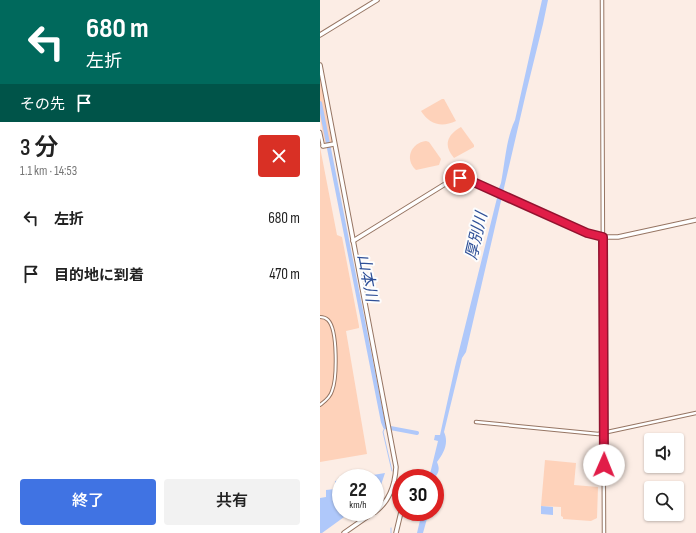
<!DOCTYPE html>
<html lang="ja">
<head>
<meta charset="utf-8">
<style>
	body { margin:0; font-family:"Sofia Sans Condensed","Noto Sans JP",sans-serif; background:#f2f2f2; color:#222; height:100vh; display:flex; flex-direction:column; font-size:15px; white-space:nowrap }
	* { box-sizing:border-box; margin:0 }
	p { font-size:13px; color:#767676 }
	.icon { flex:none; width:22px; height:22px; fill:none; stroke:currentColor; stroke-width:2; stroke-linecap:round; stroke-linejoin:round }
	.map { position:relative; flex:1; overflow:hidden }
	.details { display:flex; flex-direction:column; background:#fff; width:320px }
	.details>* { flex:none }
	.hud { background:#00695c; color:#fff; overflow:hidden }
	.tools { position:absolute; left:324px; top:433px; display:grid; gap:8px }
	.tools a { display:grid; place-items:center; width:40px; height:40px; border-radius:4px; background:#fff; box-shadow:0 1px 3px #0004; font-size:20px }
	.speed { position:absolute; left:12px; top:469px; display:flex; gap:8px; font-size:20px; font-weight:700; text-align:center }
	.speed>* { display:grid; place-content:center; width:52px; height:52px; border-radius:50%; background:#fff; box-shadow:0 1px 3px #0004; line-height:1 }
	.speed small { font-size:10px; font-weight:400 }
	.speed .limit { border:6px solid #d22; background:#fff; color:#111 }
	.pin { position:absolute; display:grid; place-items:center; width:34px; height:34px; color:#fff; margin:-17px; border:2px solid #fff; border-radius:50%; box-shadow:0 1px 4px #0007 }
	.me { position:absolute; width:44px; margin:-22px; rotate:1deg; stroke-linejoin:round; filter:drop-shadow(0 0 3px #0008) }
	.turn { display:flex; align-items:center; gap:14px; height:84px; padding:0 20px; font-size:18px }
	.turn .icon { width:52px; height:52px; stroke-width:2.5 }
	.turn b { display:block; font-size:28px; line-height:34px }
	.then { display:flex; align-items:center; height:38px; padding:0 20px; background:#0003; gap:8px; font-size:15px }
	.round { display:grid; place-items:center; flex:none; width:42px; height:42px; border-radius:4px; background:#f2f2f2 }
	.head { display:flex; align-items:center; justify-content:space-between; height:68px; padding:0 20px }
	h1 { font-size:24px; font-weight:600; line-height:30px }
	.cta { display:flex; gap:8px; margin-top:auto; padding:8px 20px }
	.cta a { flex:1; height:46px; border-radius:4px; background:#4073e3; color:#fff; font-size:16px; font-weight:600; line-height:46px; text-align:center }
	.cta a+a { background:#f2f2f2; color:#222 }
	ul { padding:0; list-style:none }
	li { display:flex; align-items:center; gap:12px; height:56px; padding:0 20px }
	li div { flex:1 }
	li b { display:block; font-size:15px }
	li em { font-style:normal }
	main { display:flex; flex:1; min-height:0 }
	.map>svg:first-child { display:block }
</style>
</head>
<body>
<main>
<section class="details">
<div class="hud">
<div class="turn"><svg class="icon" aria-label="left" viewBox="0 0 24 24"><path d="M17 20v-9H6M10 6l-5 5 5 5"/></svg><div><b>680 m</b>左折</div></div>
<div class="then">その先<svg class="icon" aria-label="arrive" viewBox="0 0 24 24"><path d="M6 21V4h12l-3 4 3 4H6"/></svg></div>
</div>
<div class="head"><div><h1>3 分</h1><p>1.1 km · 14:53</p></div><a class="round" style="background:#d93025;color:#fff"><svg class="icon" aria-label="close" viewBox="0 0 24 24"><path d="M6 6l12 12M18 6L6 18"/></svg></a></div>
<ul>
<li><svg class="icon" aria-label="left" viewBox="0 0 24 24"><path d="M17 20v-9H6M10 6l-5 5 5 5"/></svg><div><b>左折</b></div><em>680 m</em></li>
<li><svg class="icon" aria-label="arrive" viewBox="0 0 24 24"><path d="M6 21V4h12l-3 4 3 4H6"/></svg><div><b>目的地に到着</b></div><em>470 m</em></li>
</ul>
<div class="cta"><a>終了</a><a>共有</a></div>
</section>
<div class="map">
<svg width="376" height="533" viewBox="0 0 376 533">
	<rect width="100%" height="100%" fill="#fcede5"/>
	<!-- green -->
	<g fill="#fed2ba">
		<path d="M0,71L14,143L5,144L0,118Z"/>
		<path d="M122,99H124L136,121C121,128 109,124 101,111Z"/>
		<path d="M141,127L154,145V147L134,158C123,145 127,135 141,127Z"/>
		<path d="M106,141L109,142L121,159L119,165L96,170C84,159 91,143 106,141Z"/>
		<path d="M0,147L17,235L22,237L39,326V328L26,331L47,454L0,462Z"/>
		<path d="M225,460L256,463L254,485L278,487L277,518L271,521L243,519V517L241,516V507L221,506Z"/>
	</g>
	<!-- water -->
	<g fill="#afc8fa">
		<path d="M222,0H228L223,24L206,93L146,352L142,358L124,432C129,443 124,453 117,462C120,469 119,473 114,478H109L118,441L114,440L115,435H120L135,367L177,198C176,192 179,189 181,183C185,163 186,139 195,120Z"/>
		<path d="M65,473L59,491L55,494V478H35Z"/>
		<path d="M21,480V512H31L2,533H0V498L6,497V490L15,489V481Z"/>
		<path d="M221,506L233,507V515L221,514Z"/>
		<path d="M102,512H109L108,515L103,533H97Z"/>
	</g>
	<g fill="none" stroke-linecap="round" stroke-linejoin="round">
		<!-- stream -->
		<g stroke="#afc8fa" stroke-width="1">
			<path d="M65,427L63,432L72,471"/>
			<path d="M71,533V528"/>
		</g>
		<!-- river -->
		<path stroke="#afc8fa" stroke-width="4" d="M0,103L63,422L65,427L97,433"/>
		<!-- pedestrian casing -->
		<g stroke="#967563" stroke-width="4">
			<path id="pedestrian" d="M0,317C3,317 6,318 8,320C18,330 17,379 12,391C10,398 5,401 0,405"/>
		</g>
		<!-- minor casing -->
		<g stroke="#967563" stroke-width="4.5">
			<g id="minor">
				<path d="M282,0L284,533"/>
				<path d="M0,132L3,146"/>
				<path d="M156,422L278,434L376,413"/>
			</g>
		</g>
		<!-- tertiary casing -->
		<g stroke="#967563" stroke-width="5.5">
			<g id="tertiary">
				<path d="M0,35L57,0"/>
				<path d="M0,65L76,467C75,485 70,501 55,512"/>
				<path d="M3,146L14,144"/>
				<path d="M33,241L130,181L140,178L149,180L267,233L283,237H298L376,220"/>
				<path d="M74,483L80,488L81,496"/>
				<path d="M24,533L54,512"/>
				<path d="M76,533L81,512"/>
			</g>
		</g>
		<!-- pedestrian -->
		<use href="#pedestrian" stroke="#fff" stroke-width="2"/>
		<!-- minor -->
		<use href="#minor" stroke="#fff" stroke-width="2.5"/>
		<!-- tertiary -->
		<use href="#tertiary" stroke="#fff" stroke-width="3.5"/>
	</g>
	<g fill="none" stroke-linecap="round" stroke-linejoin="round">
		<!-- route casing -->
		<g stroke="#92132f" stroke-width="10">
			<path id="route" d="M140,178L149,180L267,233L283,237L284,465"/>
		</g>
		<!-- route -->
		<use href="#route" stroke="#e11d48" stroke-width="7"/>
	</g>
	<g text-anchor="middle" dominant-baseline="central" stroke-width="4" stroke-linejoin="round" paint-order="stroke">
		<!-- water labels -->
		<g font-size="16" font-style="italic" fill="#2e4f97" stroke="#fdfdfd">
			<text transform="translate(157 236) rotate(-77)">厚別川</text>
			<text transform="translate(47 278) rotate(79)">山本川</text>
		</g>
	</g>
</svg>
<div class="tools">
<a><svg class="icon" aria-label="sound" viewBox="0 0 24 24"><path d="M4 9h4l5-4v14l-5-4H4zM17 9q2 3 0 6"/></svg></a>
<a><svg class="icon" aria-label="search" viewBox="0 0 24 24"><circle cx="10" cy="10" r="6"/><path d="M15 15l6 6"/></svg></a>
</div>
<div class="speed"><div>22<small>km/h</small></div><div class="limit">30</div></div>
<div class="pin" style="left:140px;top:178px;background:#d93025"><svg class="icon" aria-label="arrive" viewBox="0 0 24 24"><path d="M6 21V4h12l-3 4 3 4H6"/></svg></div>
<svg class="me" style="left:284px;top:465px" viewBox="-20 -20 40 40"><circle r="19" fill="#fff"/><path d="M0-13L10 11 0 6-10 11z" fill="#e11d48"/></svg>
</div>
</main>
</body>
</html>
